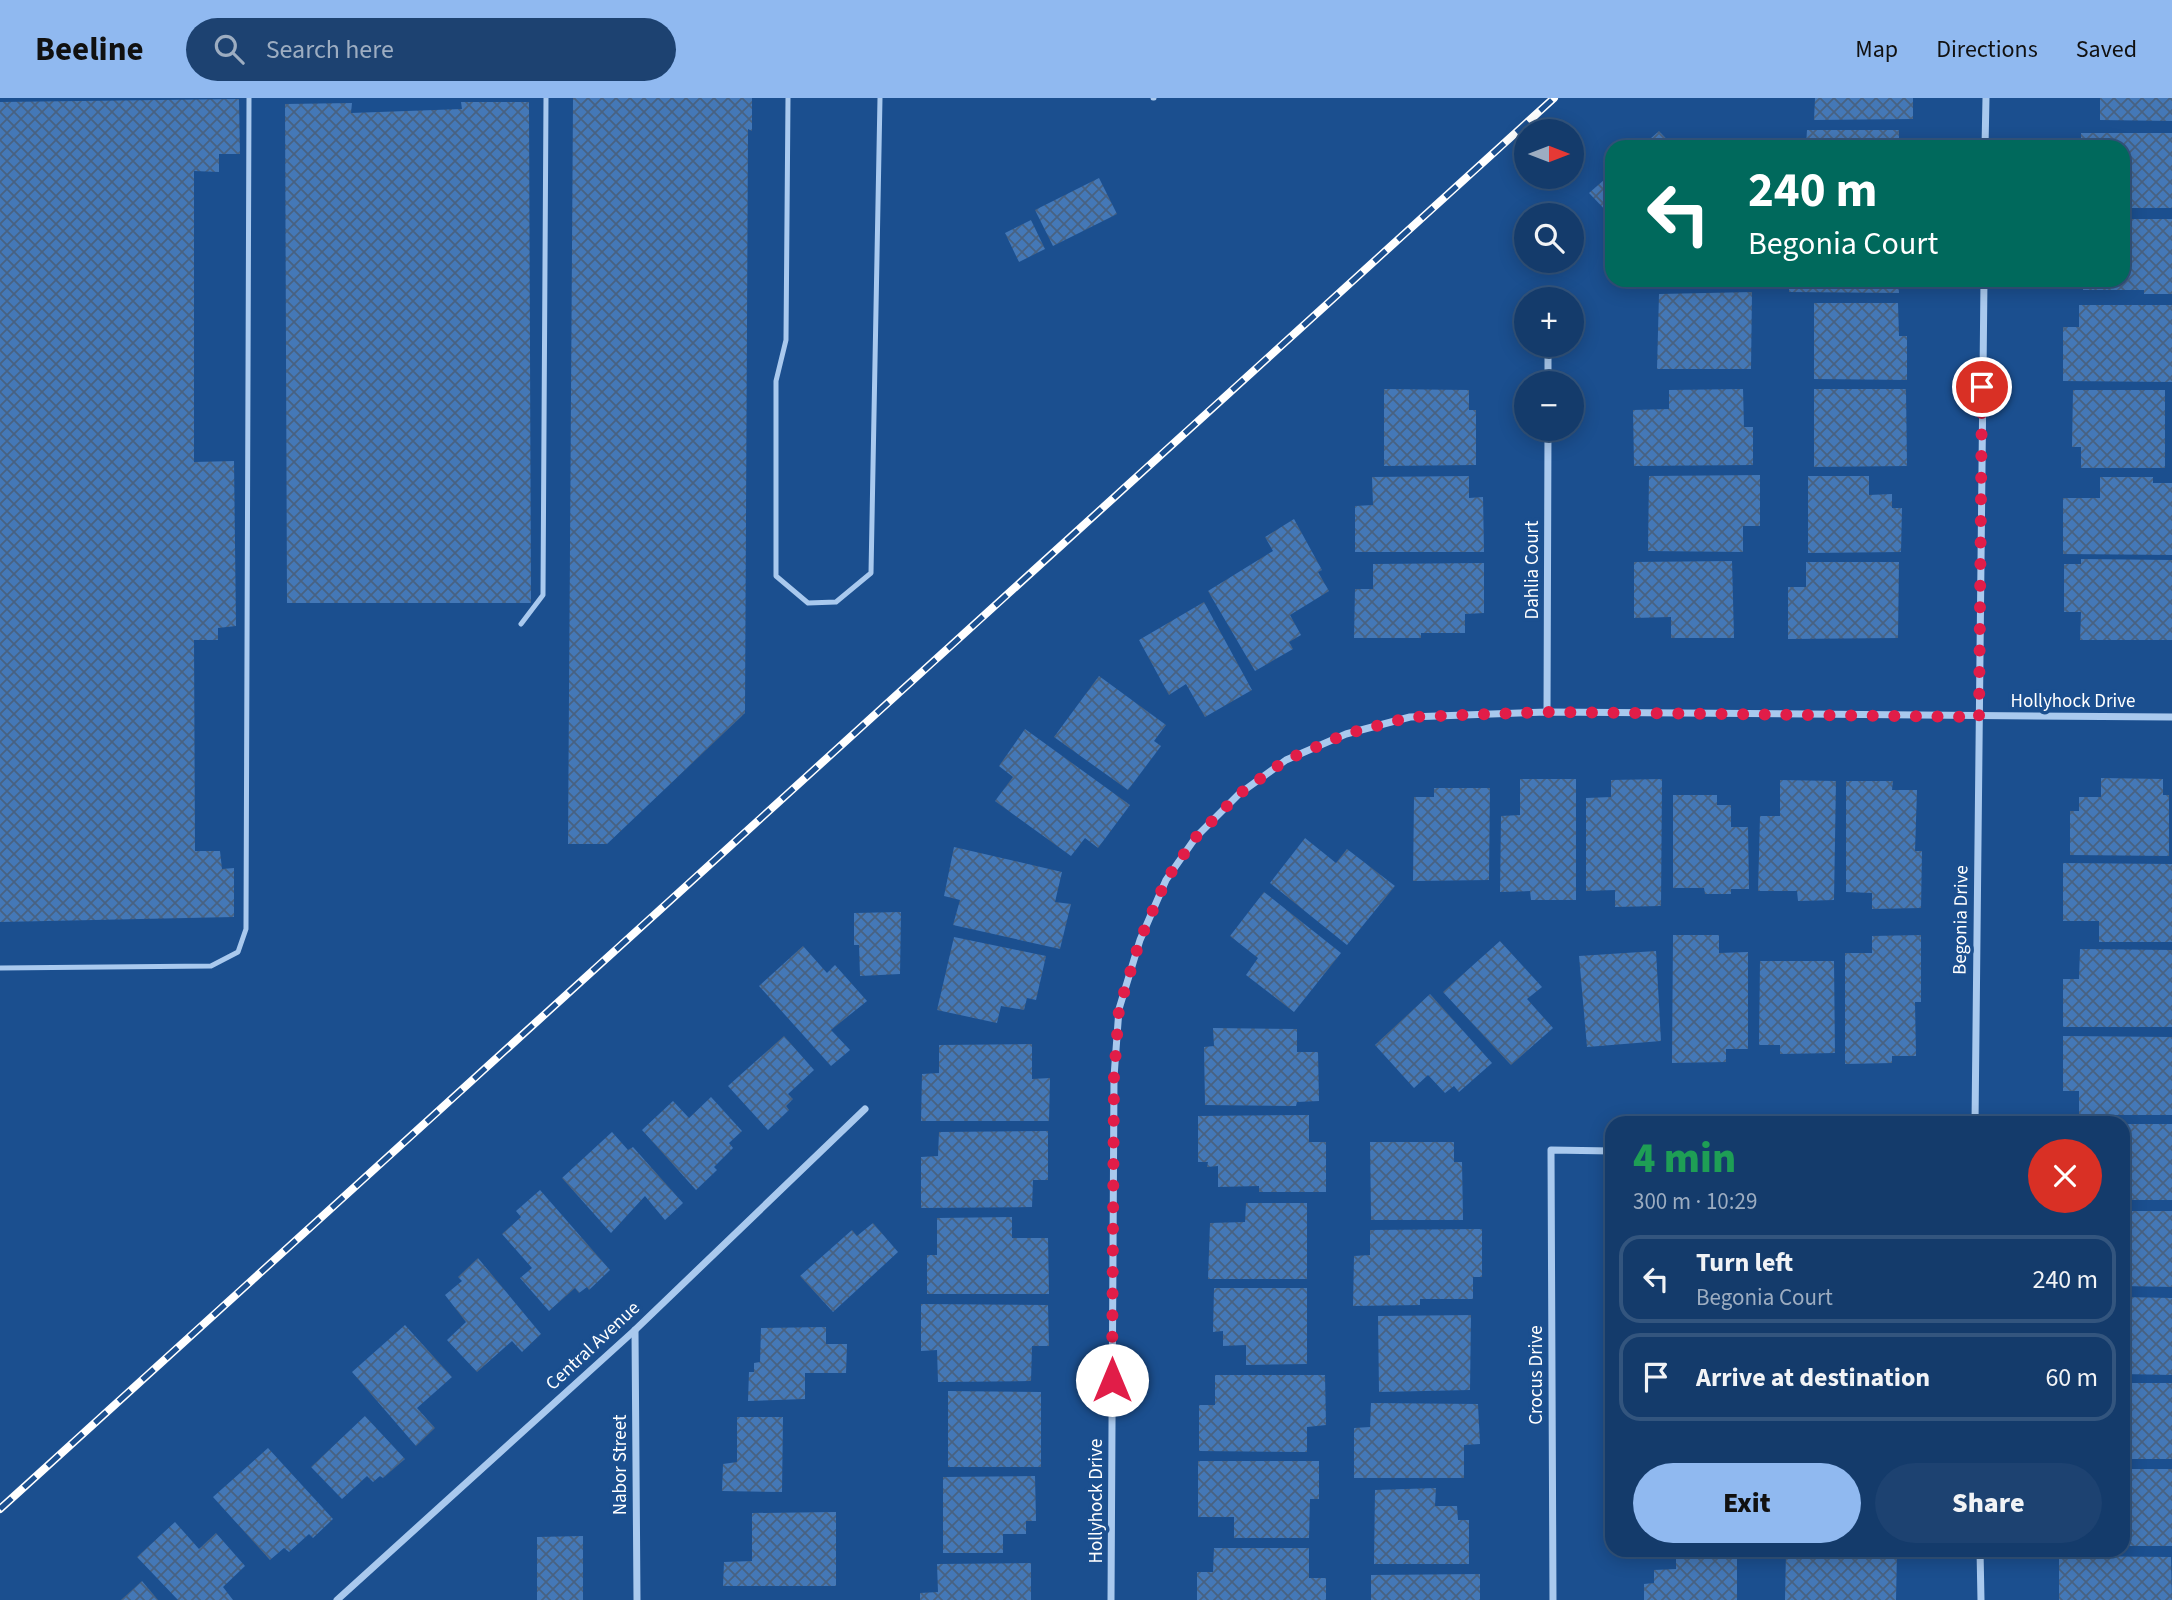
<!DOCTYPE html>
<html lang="en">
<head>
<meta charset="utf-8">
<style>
	body { margin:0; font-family:"Source Sans 3",sans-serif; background:#1d4271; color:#f1f3f6; height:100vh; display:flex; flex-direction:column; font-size:26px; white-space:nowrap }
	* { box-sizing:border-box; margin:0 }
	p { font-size:23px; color:#9dadc1 }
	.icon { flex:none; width:38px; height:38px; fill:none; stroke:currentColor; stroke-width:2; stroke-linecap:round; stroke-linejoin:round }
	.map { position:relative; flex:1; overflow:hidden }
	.side { position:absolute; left:1605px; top:1018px; width:525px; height:441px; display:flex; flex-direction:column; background:#143b6b; border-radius:21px; box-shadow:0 4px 18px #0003,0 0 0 2px #33557e }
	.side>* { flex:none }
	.guide { position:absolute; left:1605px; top:42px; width:525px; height:147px; border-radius:21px; box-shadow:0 4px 18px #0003,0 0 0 2px #33557e; background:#00695c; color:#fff; overflow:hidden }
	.needle { width:46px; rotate:90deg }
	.controls { position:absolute; left:1514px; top:21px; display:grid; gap:14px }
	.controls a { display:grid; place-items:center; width:70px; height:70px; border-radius:50%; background:#143b6b; box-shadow:0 4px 18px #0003,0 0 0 2px #33557e; font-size:35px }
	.pin { position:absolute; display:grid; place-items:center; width:60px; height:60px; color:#fff; margin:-30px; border:4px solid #fff; border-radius:50%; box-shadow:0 2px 7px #0007 }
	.me { position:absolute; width:77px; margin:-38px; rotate:0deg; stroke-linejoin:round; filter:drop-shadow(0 0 5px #0008) }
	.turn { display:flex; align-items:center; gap:24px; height:147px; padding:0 28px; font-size:32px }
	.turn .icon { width:91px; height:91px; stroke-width:2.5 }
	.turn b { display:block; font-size:49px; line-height:60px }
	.round { display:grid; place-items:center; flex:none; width:74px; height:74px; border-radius:37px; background:#1d4271 }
	.summary { display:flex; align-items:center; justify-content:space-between; height:119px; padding:0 28px }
	h1 { font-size:42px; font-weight:800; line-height:52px; color:#1e9e55 }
	.primary-button { display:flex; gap:14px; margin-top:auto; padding:14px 28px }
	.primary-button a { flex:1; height:80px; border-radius:42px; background:#90b9f0; color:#111; font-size:28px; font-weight:800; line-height:80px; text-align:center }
	.primary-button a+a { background:#1d4271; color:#f1f3f6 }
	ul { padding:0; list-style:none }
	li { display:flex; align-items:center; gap:21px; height:88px; margin:0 14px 10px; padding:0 14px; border:4px solid #33557e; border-radius:21px }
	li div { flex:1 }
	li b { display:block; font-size:26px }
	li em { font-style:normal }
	header { display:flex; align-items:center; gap:42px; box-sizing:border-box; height:98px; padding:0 35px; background:#90b9f0; color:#111 }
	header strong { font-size:33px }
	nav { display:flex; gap:38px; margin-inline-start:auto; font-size:24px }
	.search { width:490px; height:63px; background:#1d4271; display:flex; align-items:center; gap:18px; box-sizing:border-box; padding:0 24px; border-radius:38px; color:#9dadc1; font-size:26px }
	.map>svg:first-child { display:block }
</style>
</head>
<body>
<header>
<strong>Beeline</strong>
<div class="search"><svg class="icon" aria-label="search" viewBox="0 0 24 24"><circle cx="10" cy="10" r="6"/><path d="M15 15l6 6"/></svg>Search here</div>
<nav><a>Map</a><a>Directions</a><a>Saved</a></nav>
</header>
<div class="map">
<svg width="2172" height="1502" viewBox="0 0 2172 1502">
	<defs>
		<pattern id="building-cross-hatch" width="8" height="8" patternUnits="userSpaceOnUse" patternTransform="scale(1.75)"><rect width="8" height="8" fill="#4478b7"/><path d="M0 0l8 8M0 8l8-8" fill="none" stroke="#486282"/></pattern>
	</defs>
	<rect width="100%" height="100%" fill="#1b4f8f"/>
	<!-- building -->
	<g fill="url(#building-cross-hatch)">
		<path d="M573,0H752V33L748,31L745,615L607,746H568Z"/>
		<path d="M1815,0H1913V21L1814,22Z"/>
		<path d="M2100,0H2172V23L2100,22Z"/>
		<path d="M239,1L240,56H219V74L194,73V364L234,363L236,528L218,530V542H194L195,753H220L222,771L234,770V819L0,824V4Z"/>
		<path d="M461,4H529L531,505H287L285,6L352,5L351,15L462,11Z"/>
		<path d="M1807,32H1899V49H1806Z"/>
		<path d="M1659,33L1674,49H1641Z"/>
		<path d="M2081,35H2172V110H2123V49H2081Z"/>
		<path d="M1689,40L1697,49H1679Z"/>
		<path d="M1612,75V119L1589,95Z"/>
		<path d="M1099,80L1117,116L1053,148L1035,112Z"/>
		<path d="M2123,121H2172V196H2144V192H2083V182H2123Z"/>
		<path d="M1031,122L1045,151L1019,164L1005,135Z"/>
		<path d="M1789,182H1898L1899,195L1789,194Z"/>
		<path d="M1752,194L1751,271H1657L1659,196Z"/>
		<path d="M1814,205H1898L1899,238H1907V282L1814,281Z"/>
		<path d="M2079,207H2172V284L2063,283V229H2079Z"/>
		<path d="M1384,291L1469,292V312H1476V367L1384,368Z"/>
		<path d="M1743,291L1744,329H1753V367L1634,368L1633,312L1669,311V292Z"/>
		<path d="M1814,291H1906L1907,368L1814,369Z"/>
		<path d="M2073,292H2165V370H2081V349H2072Z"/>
		<path d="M1760,377V428H1743V454L1648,453L1649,378Z"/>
		<path d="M1469,378V400L1483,399L1484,454H1355V408L1373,407L1372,379Z"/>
		<path d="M1808,378H1869V397L1892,396V410H1902L1901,454L1808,455Z"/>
		<path d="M2100,379H2153V385H2172V457L2063,456V400H2100Z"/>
		<path d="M1294,421L1322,472L1318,474L1329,493L1290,517L1301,537L1289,544L1293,551L1255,573L1208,493L1273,453L1265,439Z"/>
		<path d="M2081,461L2172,462V542H2080L2081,514H2064V466H2081Z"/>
		<path d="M1732,463L1734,540H1671V519L1634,520V464Z"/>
		<path d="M1806,464H1899L1898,540L1788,541V489H1806Z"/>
		<path d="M1484,465V515L1465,516V535H1421V540H1354L1355,491H1373V466Z"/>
		<path d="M1204,504L1252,592L1205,619L1186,586L1169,597L1139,542Z"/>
		<path d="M1099,578L1166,627L1154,643L1161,648L1128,692L1054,639Z"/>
		<path d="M1025,631L1130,707L1098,750L1085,740L1071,758L995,703L1013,679L999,668Z"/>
		<path d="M2101,680L2163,681V697H2169V758L2070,757V713H2079V699H2101Z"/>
		<path d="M1520,681H1576V802H1531L1530,793L1500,794L1501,718L1520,717Z"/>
		<path d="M1662,681L1661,808L1615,809V792L1586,793V700L1611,699V682Z"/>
		<path d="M1780,682L1836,683L1834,802L1798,803L1797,793H1758L1760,718H1780Z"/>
		<path d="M1846,683H1893L1892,692H1917L1915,753H1922L1921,810L1872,811V795L1846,794Z"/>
		<path d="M1434,690H1490L1489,782L1413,783L1414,699H1434Z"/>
		<path d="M1673,697H1717V707H1731V729H1748L1749,791H1731V796H1705L1704,790H1673Z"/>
		<path d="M1305,740L1336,765L1347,751L1395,788L1347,847L1270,785Z"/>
		<path d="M954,749L1062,774L1055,804L1071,806L1060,851L953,827L960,802L944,798Z"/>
		<path d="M2063,765L2172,766V844H2099V823H2063Z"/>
		<path d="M1264,794L1341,855L1294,914L1246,877L1258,860L1230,838Z"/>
		<path d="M901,814L900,876L860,878L859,847H854V815Z"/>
		<path d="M1673,837H1719V855L1748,854V951H1726V964L1672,965Z"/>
		<path d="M1921,837V904H1915L1916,958H1892V965L1845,966V855H1872V838Z"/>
		<path d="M954,839L1046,858L1036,902L1027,900L1024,912L1001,908L997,925L937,912Z"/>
		<path d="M1500,843L1542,889L1527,901L1553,930L1511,967L1443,894Z"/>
		<path d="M803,848L827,875L835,867L867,903L831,932L850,952L831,968L759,888Z"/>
		<path d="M2080,851L2172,852V929H2063V881H2079Z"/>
		<path d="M1656,853L1661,943L1587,949L1579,858Z"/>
		<path d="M1760,863H1834L1835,955L1780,956V947H1759Z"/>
		<path d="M1430,896L1492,965L1459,994L1454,988L1445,995L1428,977L1414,990L1375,947Z"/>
		<path d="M1213,930L1297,931V954H1318L1319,1003L1297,1004L1296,1008L1205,1007L1204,949L1214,948Z"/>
		<path d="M784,938L814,972L788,996L793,1001L786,1008L789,1012L768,1032L728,988Z"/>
		<path d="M2063,938L2172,939V1017H2079V993H2063Z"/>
		<path d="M1032,946V981L1050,980L1049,1023H921L922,976L939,975V947Z"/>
		<path d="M711,999L742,1033L729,1045L733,1050L714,1069L717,1072L696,1092L642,1032L673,1003L689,1020Z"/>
		<path d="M1309,1017V1044H1326V1094H1259V1088L1218,1089V1068L1207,1069L1208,1064H1198V1018Z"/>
		<rect x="2123" y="1026" width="49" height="76"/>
		<path d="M1048,1033V1082H1033L1032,1109L921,1110V1059L938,1058L939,1034Z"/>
		<path d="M612,1034L628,1052L633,1049L683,1105L665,1122L645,1098L611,1135L562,1080Z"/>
		<path d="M1370,1044H1454V1064H1462L1463,1122H1371Z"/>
		<path d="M540,1092L610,1172L589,1192L587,1189L579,1195L575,1190L549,1213L520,1180L532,1170L502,1136L521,1119L516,1113Z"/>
		<path d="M1246,1105H1307V1181H1208L1210,1125L1245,1124Z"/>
		<path d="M2123,1113H2172V1189L2123,1188Z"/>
		<path d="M1012,1119V1140H1048L1049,1196H927V1157H937V1120Z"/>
		<path d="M873,1125L898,1154L833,1214L800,1178L852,1132L857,1138Z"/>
		<path d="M1482,1131V1179H1473V1201H1420V1207L1353,1208L1354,1158L1370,1157V1132Z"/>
		<path d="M478,1160L541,1236L522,1254L512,1243L477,1274L447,1242L466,1224L445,1197L462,1183L458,1179Z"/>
		<path d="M1214,1190H1307V1266L1246,1267V1247L1223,1248V1233L1213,1234Z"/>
		<path d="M2123,1199L2172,1200V1277L2123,1276Z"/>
		<path d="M921,1206L1048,1207L1049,1248H1032L1031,1283L938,1284L937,1252L921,1253Z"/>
		<path d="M1471,1217L1470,1292L1379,1294L1378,1218Z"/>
		<path d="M405,1227L452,1279L417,1310L435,1330L416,1348L352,1274Z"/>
		<path d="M826,1229V1246H847L846,1275H805V1301L748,1303L749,1274H754V1265L760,1264L761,1230Z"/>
		<path d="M1215,1277H1325L1326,1327L1307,1329V1354L1199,1353V1307H1215Z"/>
		<rect x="2123" y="1285" width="49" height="76"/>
		<path d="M948,1293L1041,1294V1369H948Z"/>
		<path d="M1371,1305L1478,1306L1480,1346L1464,1347V1380H1354V1330L1370,1329Z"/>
		<path d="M365,1318L405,1361L383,1380L380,1378L373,1384L367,1378L342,1401L311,1369Z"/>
		<path d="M737,1319H783L782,1394L722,1393L723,1366L737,1364Z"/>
		<path d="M268,1350L333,1421L313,1440L309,1436L289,1454L284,1450L270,1462L213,1399Z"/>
		<path d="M1198,1363H1319V1401H1310L1309,1440H1234V1419H1198Z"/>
		<rect x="2123" y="1371" width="49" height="77"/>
		<path d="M1035,1378L1036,1423H1026V1436H1003V1455H943V1379Z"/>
		<path d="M1436,1390L1435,1408H1457L1458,1422H1469V1466H1374L1375,1392Z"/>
		<path d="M836,1414V1488H723L724,1464L752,1463V1415Z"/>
		<path d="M175,1424L199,1451L216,1435L245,1468L223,1489L233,1502H178L137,1459Z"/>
		<path d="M583,1438V1502H537V1439Z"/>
		<path d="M1214,1450H1309V1480H1326V1502H1197V1474H1213Z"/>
		<path d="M1737,1453V1502H1644V1486L1654,1485V1472L1676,1471V1454Z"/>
		<path d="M1786,1453H1897L1896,1502H1785Z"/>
		<path d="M2059,1458L2171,1459L2172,1502H2059Z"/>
		<path d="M1031,1465V1502H920V1495L938,1494L937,1466Z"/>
		<path d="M1480,1476V1502H1371V1477Z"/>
		<path d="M142,1483L158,1502H121Z"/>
	</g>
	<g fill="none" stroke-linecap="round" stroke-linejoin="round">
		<!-- service -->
		<g stroke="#a9c9ee" stroke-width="5">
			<path d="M788,0L786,242L776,283V478L808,505L836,504L871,475L880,0"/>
			<path d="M1153,0H1154"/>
			<path d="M521,526L543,497L546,0"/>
			<path d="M0,870L211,868L238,854L246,831L249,0"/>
		</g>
		<!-- minor -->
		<g stroke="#a9c9ee" stroke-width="7">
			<path d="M1985,49L1986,0"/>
			<path d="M1548,247V285"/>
			<path d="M1547,614L1548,331"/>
			<path d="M1975,1026L1984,182"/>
			<path d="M635,1232L637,1502"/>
			<path d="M1980,1452L1981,1502"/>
			<path d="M337,1502L635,1232L865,1011"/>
			<path d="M1111,1502L1114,979L1119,911L1140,842L1166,782L1196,739L1239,696L1286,662L1346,636L1410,619L1547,614L2172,619"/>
			<path d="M1553,1502L1551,1052L1612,1053"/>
		</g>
		<!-- rail casing -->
		<g stroke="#fff" stroke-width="8">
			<path id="rail" d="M0,1411L1554,0"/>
		</g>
		<!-- rail -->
		<use href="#rail" stroke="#1b4f8f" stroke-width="5" stroke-dasharray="16" stroke-linecap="butt"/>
	</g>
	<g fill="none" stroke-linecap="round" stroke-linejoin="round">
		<!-- route -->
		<path stroke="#e11d48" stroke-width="12" stroke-dasharray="0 21.6" d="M1112,1282L1114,979L1119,911L1140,842L1166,782L1196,739L1239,696L1286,662L1346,636L1410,619L1547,614L1979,619L1982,289"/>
	</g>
	<g text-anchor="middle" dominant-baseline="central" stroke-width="7" stroke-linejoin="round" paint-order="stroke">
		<!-- street labels -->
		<g font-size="19" fill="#fff" stroke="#1b4f8f">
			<text transform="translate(1532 472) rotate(-90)">Dahlia Court</text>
			<text x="2073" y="603">Hollyhock Drive</text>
			<text transform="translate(1961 822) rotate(-89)">Begonia Drive</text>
			<text transform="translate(593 1248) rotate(-43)">Central Avenue</text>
			<text transform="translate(1536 1277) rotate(-90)">Crocus Drive</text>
			<text transform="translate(620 1367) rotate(-90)">Nabor Street</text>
			<text transform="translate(1096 1403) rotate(-90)">Hollyhock Drive</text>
		</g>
	</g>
</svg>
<div class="controls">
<a><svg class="needle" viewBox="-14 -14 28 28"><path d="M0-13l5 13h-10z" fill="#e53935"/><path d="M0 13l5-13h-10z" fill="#9dadc1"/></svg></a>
<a><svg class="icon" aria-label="search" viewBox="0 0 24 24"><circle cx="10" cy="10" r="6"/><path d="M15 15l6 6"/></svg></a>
<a>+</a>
<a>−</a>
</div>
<div class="pin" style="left:1982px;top:289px;background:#d93025"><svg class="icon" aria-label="arrive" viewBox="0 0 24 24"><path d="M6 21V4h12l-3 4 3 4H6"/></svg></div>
<svg class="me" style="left:1112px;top:1282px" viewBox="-20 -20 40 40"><circle r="19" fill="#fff"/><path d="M0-13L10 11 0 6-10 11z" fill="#e11d48"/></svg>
<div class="guide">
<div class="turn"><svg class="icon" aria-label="left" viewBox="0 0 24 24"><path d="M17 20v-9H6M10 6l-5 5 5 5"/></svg><div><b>240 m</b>Begonia Court</div></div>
</div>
<section class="side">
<div class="summary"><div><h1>4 min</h1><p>300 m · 10:29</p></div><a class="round" style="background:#d93025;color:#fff"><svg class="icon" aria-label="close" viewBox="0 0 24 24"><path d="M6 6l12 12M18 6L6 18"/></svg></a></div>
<ul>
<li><svg class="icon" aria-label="left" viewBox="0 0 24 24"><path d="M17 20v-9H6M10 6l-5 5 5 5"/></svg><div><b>Turn left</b><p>Begonia Court</p></div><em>240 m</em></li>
<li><svg class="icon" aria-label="arrive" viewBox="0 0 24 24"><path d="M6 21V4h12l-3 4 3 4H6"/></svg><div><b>Arrive at destination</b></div><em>60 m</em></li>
</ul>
<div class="primary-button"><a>Exit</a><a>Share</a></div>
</section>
</div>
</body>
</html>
